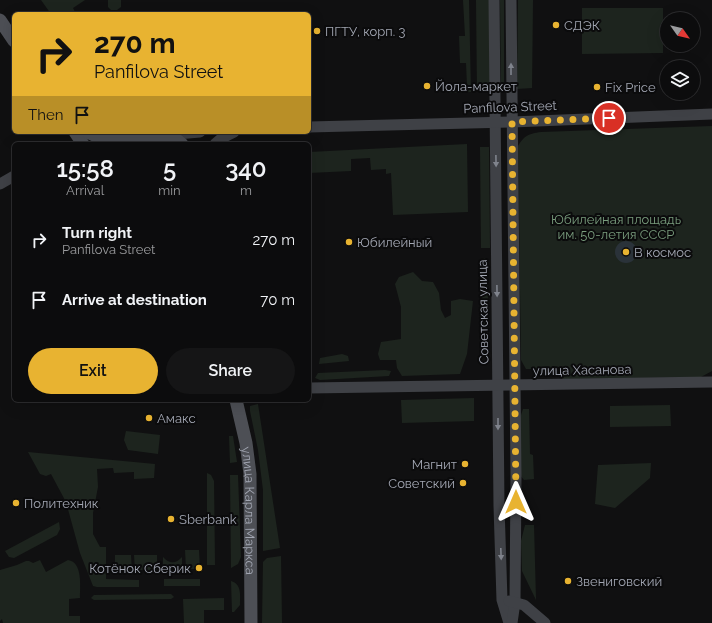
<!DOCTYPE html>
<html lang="en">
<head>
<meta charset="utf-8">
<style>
	body { margin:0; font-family:Raleway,sans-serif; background:#151516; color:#f1f3f6; height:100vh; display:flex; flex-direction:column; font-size:15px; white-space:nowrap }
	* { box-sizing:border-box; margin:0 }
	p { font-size:13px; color:#9a9b9d }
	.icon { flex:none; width:22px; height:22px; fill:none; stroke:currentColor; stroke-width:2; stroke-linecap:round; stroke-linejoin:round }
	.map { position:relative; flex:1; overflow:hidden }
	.sheet { position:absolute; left:12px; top:142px; width:299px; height:260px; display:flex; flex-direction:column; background:#0c0c0d; border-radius:6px; box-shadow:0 4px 16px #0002,0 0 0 1px #2c2c2e }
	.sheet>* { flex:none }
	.banner { position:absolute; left:12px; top:12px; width:299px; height:122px; border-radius:6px; box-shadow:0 4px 16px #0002,0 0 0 1px #2c2c2e; background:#e8b331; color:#111; overflow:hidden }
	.needle { width:26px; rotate:124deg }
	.fabs { position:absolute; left:660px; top:12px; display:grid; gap:8px }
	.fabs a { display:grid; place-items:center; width:40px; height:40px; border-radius:50%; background:#0c0c0d; box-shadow:0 4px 16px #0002,0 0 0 1px #2c2c2e; font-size:20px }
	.pin { position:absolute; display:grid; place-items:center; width:34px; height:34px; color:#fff; margin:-17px; border:2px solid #fff; border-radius:50%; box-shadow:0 1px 4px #0007 }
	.me { position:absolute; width:44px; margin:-22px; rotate:0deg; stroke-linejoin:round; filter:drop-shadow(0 0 3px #0008) }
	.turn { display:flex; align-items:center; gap:14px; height:84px; padding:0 16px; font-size:18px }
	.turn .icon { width:52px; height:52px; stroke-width:2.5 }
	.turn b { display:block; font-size:28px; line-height:34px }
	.then { display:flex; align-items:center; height:38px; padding:0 16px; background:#0003; gap:8px; font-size:15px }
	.eta { display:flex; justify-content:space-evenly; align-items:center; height:68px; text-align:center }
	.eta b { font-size:24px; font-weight:600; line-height:28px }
	.cta { display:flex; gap:8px; margin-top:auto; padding:8px 16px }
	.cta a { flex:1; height:46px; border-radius:24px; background:#e8b331; color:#111; font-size:16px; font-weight:600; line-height:46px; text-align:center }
	.cta a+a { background:#151516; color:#f1f3f6 }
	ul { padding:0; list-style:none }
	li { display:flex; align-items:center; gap:12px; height:60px; padding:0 16px }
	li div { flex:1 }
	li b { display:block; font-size:15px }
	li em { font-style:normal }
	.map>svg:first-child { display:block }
</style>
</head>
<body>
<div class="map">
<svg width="712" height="623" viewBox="0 0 712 623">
	<rect width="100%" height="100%" fill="#101011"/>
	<!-- green -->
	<g fill="#1d241e">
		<path d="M41,0H85L73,8L76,14H51Z"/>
		<path d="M108,0H121V7L117,10H111L108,7Z"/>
		<path d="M463,0H469L471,92L449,93V87L467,86L466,63H460L459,36H465Z"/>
		<path d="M476,0H489L490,91H477Z"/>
		<path d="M500,0H504V89H501Z"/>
		<path d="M518,0H533L532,88L517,89Z"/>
		<path d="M582,8H663V53L582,54Z"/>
		<path d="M712,126V371L701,377L562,379V369H526L521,360L518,146C525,135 528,134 541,132Z"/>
		<path d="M467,144L468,212L393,215L391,173L386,174V169L371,170L370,158L351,159V171L309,173V152Z"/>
		<path d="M480,147H489L490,248H481Z"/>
		<path d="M485,258L488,260V340L487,342L483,343L482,341L481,261L483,259Z"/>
		<path d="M413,272L422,281L433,282L439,293L441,310L445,318L451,315V301L460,299L473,301L467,354L460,374L402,376L397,368L396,360H380L378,354L381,342L401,339V307L395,284L399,277Z"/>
		<path d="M342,354L348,356L349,361L319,364L320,358Z"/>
		<path d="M385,370L391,371L389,376L320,380L315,378L318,373Z"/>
		<path d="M474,398V421L402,423L401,400Z"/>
		<path d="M258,404L280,548L263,551V490L258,450L250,411V406Z"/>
		<path d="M670,405L671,426L610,427V406Z"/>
		<path d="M523,409H529L530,454L533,455L534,479L524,480L519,474V421Z"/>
		<path d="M126,431L160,435L158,454L128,450L124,440Z"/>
		<path d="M229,436H233L237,462L230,463Z"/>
		<path d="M28,452L155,464L154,478L134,479V472L114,473L113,468L97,469L98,487L93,513V534L100,547H106V579L139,580V587H97L93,586L80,553L66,502L51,474L46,476L40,474Z"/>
		<path d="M651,463L650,478L615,508L595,504L598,465Z"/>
		<path d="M207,473L211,475L214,481L215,565H207Z"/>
		<path d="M230,475H238L241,557L238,564L231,568Z"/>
		<path d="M59,522L60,529L57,535L14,558L9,557L5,551Z"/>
		<path d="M525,525H534L536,600L522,571L521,541Z"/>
		<path d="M185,550H199L200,569H186Z"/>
		<path d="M115,555H131L132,571H123L117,569L115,564Z"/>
		<path d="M134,555H157V570H135Z"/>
		<path d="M281,556L282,623H262L263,562L267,558Z"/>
		<path d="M163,557C169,564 176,564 182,557V568L163,569Z"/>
		<path d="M40,560L46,572L68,560C83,562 80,587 80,598L69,599V616H80V623H3L2,619L0,621V570L17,565L26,561H29L33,563Z"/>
		<rect x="164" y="579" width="36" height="7"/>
		<path d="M231,581C242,584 240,596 240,605L234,612H232Z"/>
		<path d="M171,594L174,597L171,599L94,600L91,598L94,595Z"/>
		<path d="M224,598V610H204V623H184L183,599Z"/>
	</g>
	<!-- water -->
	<circle fill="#2a3239" cx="626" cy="252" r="11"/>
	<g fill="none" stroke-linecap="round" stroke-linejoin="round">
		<!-- secondary -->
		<g stroke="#3f4146" stroke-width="11">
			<path d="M494,0L499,506L502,600L509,623"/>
			<path d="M511,0L516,476L515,602L512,623"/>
			<path d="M309,127L512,122L712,114"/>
			<path d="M165,135L200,132"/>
			<path d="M215,144L222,138L234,132"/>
			<path d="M0,184L14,176"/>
			<path d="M309,388L712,382"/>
			<path d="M509,601L524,605L545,623"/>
		</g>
		<!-- primary -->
		<g stroke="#4d4f55" stroke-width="13">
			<path d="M0,20L14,41"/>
			<path d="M75,132L83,144"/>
			<path d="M87,132C95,136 106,139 115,139C134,139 166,128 182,144"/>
			<path id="s1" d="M236,400L246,443L250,474L251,623"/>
		</g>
	</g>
	<!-- one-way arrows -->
	<defs><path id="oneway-solid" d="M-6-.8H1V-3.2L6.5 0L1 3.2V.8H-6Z"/></defs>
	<g fill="#7f838c">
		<use href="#oneway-solid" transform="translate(511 69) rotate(-90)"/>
		<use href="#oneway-solid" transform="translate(496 161) rotate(89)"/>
		<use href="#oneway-solid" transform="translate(497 291) rotate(89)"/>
		<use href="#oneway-solid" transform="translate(498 424) rotate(90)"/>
		<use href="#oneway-solid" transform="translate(501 554) rotate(88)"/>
	</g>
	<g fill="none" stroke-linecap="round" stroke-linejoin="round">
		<!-- route -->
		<path stroke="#e8b331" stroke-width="7" stroke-dasharray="0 12.6" d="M516,502L512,122L609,118"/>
	</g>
	<!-- markers -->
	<g fill="#e8b331" stroke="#0b0b0c" stroke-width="1.5">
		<circle cx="556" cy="25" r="4"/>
		<circle cx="317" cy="31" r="4"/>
		<circle cx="427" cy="86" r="4"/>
		<circle cx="597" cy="87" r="4"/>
		<circle cx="349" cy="242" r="4"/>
		<circle cx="626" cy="252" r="4"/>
		<circle cx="149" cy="418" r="4"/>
		<circle cx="465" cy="464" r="4"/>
		<circle cx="463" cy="483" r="4"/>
		<circle cx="16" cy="503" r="4"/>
		<circle cx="171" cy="519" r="4"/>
		<circle cx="199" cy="568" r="4"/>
		<circle cx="568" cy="581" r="4"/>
	</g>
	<g text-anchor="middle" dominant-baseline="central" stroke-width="4" stroke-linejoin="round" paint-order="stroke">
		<!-- poi labels -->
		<g font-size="13" fill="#a2a6b2" stroke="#0b0b0c" text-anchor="start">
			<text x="564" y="25">СДЭК</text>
			<text x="325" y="31">ПГТУ, корп. 3</text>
			<text x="435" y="86">Йола-маркет</text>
			<text x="605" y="87">Fix Price</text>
			<text x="357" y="242">Юбилейный</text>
			<text x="634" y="252">В космос</text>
			<text x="157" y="418">Амакс</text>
			<text x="457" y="464" text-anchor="end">Магнит</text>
			<text x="455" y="483" text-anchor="end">Советский</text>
			<text x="24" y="503">Политехник</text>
			<text x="179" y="519">Sberbank</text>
			<text x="191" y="568" text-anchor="end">Котёнок Сберик</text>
			<text x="576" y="581">Звениговский</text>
		</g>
		<!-- street labels -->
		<g font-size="13" fill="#a2a6b2" stroke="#0b0b0c">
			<text transform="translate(510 107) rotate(-2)">Panfilova Street</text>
			<text transform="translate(483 312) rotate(-91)">Советская улица</text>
			<text transform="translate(582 370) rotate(-1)">улица Хасанова</text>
			<text stroke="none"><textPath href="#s1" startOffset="112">улица Карла Маркса</textPath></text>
		</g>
		<!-- park labels -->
		<g font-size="13" fill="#799c7d" stroke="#0b0b0c">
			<text x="616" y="219">Юбилейная площадь<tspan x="616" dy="15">им. 50-летия СССР</tspan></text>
		</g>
	</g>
</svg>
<div class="fabs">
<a><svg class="needle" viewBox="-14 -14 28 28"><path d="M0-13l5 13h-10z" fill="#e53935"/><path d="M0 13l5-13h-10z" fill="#9a9b9d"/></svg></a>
<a><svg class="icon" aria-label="layers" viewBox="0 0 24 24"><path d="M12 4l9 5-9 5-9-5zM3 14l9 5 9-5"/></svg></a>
</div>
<div class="pin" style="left:609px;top:118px;background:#d93025"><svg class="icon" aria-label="arrive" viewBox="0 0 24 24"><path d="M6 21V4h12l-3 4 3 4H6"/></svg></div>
<svg class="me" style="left:516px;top:502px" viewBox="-20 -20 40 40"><path d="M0-17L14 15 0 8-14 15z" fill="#e8b331" stroke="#fff" stroke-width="4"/></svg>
<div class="banner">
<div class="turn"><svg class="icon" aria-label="right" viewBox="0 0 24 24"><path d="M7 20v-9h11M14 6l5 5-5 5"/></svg><div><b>270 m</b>Panfilova Street</div></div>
<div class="then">Then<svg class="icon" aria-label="arrive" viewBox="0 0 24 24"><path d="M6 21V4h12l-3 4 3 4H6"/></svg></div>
</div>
<section class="sheet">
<div class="eta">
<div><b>15:58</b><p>Arrival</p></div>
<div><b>5</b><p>min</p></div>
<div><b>340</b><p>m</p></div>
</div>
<ul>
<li><svg class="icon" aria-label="right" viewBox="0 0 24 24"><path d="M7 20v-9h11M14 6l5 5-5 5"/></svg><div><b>Turn right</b><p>Panfilova Street</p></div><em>270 m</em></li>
<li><svg class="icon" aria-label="arrive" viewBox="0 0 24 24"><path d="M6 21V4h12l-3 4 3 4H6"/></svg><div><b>Arrive at destination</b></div><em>70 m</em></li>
</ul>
<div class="cta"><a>Exit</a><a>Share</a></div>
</section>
</div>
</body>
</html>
